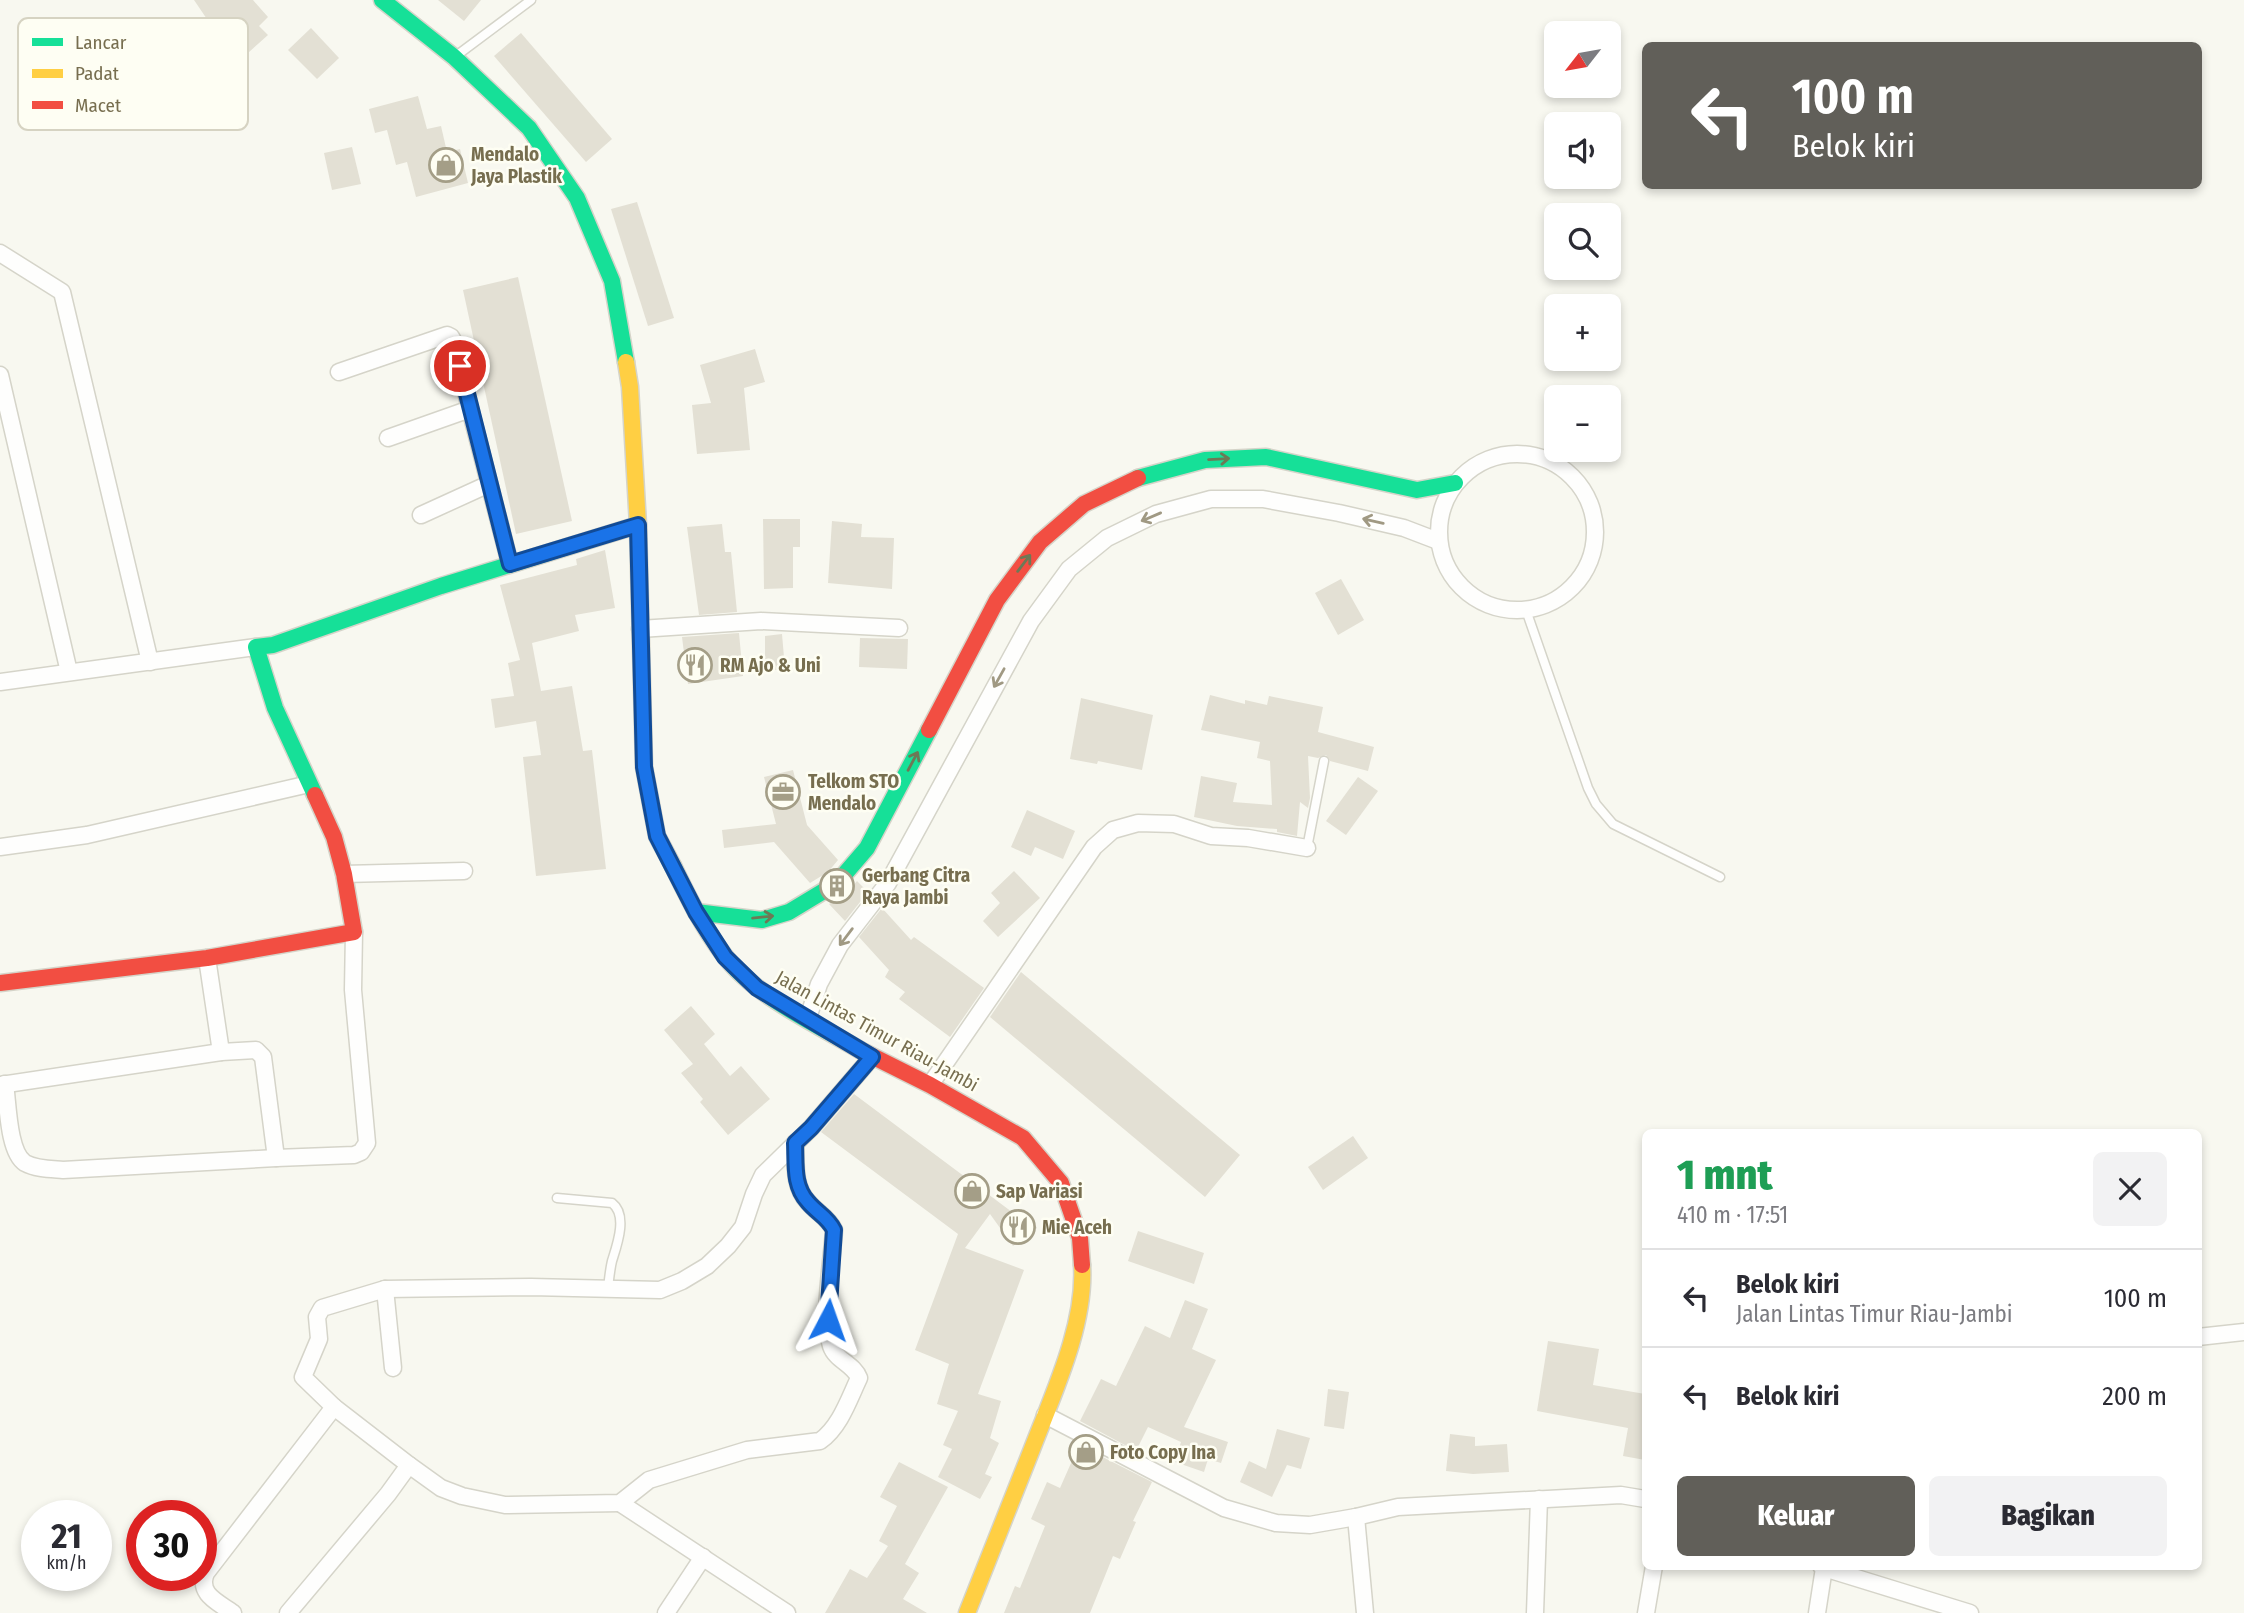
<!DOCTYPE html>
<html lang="id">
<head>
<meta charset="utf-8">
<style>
	body { margin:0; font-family:"Fira Sans Condensed",sans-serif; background:#f2f2f3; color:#2b2b33; height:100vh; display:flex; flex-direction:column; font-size:26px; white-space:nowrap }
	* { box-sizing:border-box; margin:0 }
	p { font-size:23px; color:#7c7c81 }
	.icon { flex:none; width:38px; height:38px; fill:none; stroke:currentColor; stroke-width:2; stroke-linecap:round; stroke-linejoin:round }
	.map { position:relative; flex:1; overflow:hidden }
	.panel { position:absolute; left:1642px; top:1129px; width:560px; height:441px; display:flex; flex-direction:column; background:#fff; border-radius:10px; box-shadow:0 4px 10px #0003 }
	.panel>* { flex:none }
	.banner { position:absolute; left:1642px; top:42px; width:560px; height:147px; border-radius:10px; box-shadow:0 4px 10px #0003; background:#615f59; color:#fff; overflow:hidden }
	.needle { width:46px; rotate:239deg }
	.fabs { position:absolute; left:1544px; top:21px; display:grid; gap:14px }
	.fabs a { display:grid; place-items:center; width:77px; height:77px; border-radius:10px; background:#fff; box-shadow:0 4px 10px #0003; font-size:35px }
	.speed { position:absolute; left:21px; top:1500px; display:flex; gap:14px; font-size:35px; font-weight:700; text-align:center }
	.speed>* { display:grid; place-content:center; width:91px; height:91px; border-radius:50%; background:#fff; box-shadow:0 4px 10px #0003; line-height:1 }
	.speed small { font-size:18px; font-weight:400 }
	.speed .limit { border:10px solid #d22; background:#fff; color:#111 }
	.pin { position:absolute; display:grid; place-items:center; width:60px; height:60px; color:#fff; margin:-30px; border:4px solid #fff; border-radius:50%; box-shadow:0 2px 7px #0007 }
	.me { position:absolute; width:77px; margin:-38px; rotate:4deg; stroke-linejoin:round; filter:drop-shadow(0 0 5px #0008) }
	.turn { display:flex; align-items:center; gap:24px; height:147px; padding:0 35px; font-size:32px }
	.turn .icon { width:91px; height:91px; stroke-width:2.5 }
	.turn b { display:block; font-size:49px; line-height:60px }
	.round { display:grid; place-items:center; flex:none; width:74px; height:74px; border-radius:10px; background:#f2f2f3 }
	.headline { display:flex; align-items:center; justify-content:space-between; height:119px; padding:0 35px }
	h1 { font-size:42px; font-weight:800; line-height:52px; color:#1e9e55 }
	.primary-button { display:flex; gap:14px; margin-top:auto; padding:14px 35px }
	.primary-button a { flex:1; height:80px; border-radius:10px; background:#615f59; color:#fff; font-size:28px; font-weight:800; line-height:80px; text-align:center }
	.primary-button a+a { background:#f2f2f3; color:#2b2b33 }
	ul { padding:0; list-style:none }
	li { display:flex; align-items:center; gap:21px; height:98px; padding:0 35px; border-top:2px solid #e1e1e2 }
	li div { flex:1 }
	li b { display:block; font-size:26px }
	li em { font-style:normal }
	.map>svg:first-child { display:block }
</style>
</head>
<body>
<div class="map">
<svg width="2244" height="1613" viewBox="0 0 2244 1613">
	<rect width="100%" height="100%" fill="#f8f8f0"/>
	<!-- building -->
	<g fill="#e3e0d4">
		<path d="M194,0H253L268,17L259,26L268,35L228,71L201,39L213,28Z"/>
		<path d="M438,0H481L464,21Z"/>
		<path d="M311,28L339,58L317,79L288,50Z"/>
		<path d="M521,33L612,139L586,162L494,56Z"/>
		<path d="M418,96L427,129L441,126L447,152L460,149L468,183L416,197L407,162L396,165L387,130L375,133L369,109Z"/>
		<path d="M352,147L361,184L332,190L324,153Z"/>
		<path d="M637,202L674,318L648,326L611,209Z"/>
		<path d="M518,277L572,521L516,534L463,290Z"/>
		<path d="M755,349L765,382L744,388L750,450L697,454L692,405L711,403L700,365Z"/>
		<path d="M763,519H800V547H793V588L764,589Z"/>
		<path d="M832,521L862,524L861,537L894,538L892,589L828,583Z"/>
		<path d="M722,524L725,552H731L737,612L699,615L687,527Z"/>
		<path d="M605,550L615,608L575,615L579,631L532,643L541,691L572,686L583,751L592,750L606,869L536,876L523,757L541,755L536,721L495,728L491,699L514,696L508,663L520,660L500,585L577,565L576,559Z"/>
		<path d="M1341,579L1364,620L1338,635L1315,593Z"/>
		<path d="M739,633L743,676L688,684L682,637Z"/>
		<path d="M782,634L785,669L765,671V636Z"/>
		<path d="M860,638L908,639L907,669L859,667Z"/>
		<path d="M1210,695L1245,704V700L1267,705L1269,696L1323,707L1318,732L1374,747L1368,771L1330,761L1326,755L1318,758L1308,756L1310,798L1308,808L1300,802L1297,836L1277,832V829L1237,826L1194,817L1201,776L1237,783L1233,802L1272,805L1270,761L1257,758L1260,742L1201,730Z"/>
		<path d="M1081,698L1153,715L1142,770L1098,761L1097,764L1070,759Z"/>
		<path d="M793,770L807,825L838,860L828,872L810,883L774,842L724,848L722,830L776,824L764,777Z"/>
		<path d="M1358,777L1378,791L1346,835L1326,821Z"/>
		<path d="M1027,810L1075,831L1063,859L1035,847L1031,856L1011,847Z"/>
		<path d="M1014,871L1040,898L998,937L983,921L1000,903L991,893Z"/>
		<path d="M857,881L868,892L845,921L829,904L845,895Z"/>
		<path d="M882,908L911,940L914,937L984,988L950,1037L899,999L905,992L885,977L889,970L859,937Z"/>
		<path d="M1021,972L1240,1155L1205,1197L990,1017Z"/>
		<path d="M691,1006L715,1034L704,1044L730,1076L741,1066L770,1099L728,1135L700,1102L703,1099L681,1073L693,1064L664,1030Z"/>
		<path d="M854,1094L1016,1215L1024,1209L1037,1228L1013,1246L990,1214L965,1248L1024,1270L978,1394L1001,1401L990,1438L999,1443L985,1474L992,1477L980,1499L938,1477L952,1449L943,1445L958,1411L937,1404L949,1364L915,1350L958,1234L821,1132Z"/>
		<path d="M1353,1136L1368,1158L1323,1190L1308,1167Z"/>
		<path d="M1138,1231L1204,1253L1194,1284L1128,1261Z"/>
		<path d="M1185,1300L1208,1309L1192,1349L1216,1360L1184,1427L1228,1442L1221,1463L1208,1459L1204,1472L1175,1462L1181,1442L1148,1427L1136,1451L1080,1421L1101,1379L1116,1386L1145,1326L1170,1338Z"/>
		<path d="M1548,1341L1599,1349L1593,1385L1645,1394V1460L1623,1456L1628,1428L1537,1411Z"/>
		<path d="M1328,1389L1349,1392L1344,1429L1324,1426Z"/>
		<path d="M1277,1429L1310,1438L1301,1469L1287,1465L1272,1497L1240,1482L1249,1461L1266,1469Z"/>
		<path d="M1450,1434L1475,1437V1446L1507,1444L1509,1472L1473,1474L1446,1471Z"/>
		<path d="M1079,1445L1152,1482L1133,1521L1136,1522L1120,1559L1113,1556L1090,1613H1004L1015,1586L1020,1588L1045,1526L1031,1519L1047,1482L1060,1488Z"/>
		<path d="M899,1462L948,1487L905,1564L919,1573L903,1599L927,1613H825L850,1569L867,1578L888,1546L879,1541L897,1506L880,1497Z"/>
	</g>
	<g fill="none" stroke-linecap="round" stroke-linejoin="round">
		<!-- lane casing -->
		<g stroke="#d5d4c9" stroke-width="11">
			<g id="lane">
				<path d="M460,53L531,0"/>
				<path d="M1526,610L1588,788L1596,804L1613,824L1720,877"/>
				<path d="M1307,848L1324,761"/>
				<path d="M557,1198L612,1203C628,1215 617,1245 612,1261C610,1269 609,1280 608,1288"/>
			</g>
		</g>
		<!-- street casing -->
		<g stroke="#d5d4c9" stroke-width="19">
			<g id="street">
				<path d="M0,253L62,292L150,662"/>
				<path d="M339,372L447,335L451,337L455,344L470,409L510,564"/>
				<path d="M0,375L69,672"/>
				<path d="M388,438L470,409"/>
				<circle cx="1517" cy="532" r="78"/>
				<path d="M421,515L489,484"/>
				<path d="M640,629L761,621L899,628"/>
				<path d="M0,682L256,647"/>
				<path d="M0,847L87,835L309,784"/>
				<path d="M344,874L464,871"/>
				<path d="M808,1018L819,984L840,945L888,883L1031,621L1069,569L1107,538L1156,514L1211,499H1263L1339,513L1404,528L1438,541"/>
				<path d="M221,1052L256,1050L263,1057L276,1158L354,1155L361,1152L367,1143L353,990L354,932"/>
				<path d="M5,1084C8,1103 8,1152 25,1163C36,1169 51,1169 63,1170L276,1158"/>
				<path d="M0,1085L221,1052L207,958"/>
				<path d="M930,1085L1094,847L1113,830L1138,823L1174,824L1211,836L1248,838L1307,848"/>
				<path d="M385,1289L393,1368"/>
				<path d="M2198,1337L2244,1332"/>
				<path d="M334,1407L303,1377L319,1339L317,1317L322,1308L385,1289L531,1287L660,1290L682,1281L707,1266L728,1246L743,1227L754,1194L763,1175L811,1128L872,1057"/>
				<path d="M1045,1415L1224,1508L1276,1523L1310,1525L1356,1517L1398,1507L1621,1495L1645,1499"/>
				<path d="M620,1503L787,1613"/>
				<path d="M1356,1517L1365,1613"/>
				<path d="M1824,1568L1970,1613"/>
				<path d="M233,1613C218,1602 197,1594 206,1573L334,1407L409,1465"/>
				<path d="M288,1613L388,1494L409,1465L441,1488L462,1496L505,1505L620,1503L649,1480L747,1450L820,1441C840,1427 849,1399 859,1378C854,1364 836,1361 831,1346C822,1317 832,1262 834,1230C828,1217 817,1213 808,1202C793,1186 796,1164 795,1143"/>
				<path d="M666,1613L703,1557"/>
				<path d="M1535,1613L1539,1499"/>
				<path d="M1646,1613L1654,1566"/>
				<path d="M1817,1613L1824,1568L1821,1566"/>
			</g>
		</g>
		<!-- fast casing -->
		<g stroke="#d5d4c9" stroke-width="19">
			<g id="fast">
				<path d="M382,0L454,57L529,128L577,198L612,281L626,362"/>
				<path d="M1138,478L1205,460L1266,457L1417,490L1455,483"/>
				<path d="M315,795L275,708L256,647L273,645L441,586L638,525"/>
				<path d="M673,866C688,897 703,928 724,955C753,995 818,1025 860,1050"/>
				<path d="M696,912L762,920L789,912L837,883L867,848L929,730"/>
			</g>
		</g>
		<!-- slow casing -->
		<g stroke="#d5d4c9" stroke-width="19">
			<g id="slow">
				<path d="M626,362L630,387L638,525L644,767L657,836L673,866"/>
				<path d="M967,1613C989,1558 1010,1504 1032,1449C1053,1394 1086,1325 1082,1265"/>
			</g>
		</g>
		<!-- jam casing -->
		<g stroke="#d5d4c9" stroke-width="19">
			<g id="jam">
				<path d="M929,730L997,600L1040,542L1084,504L1138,478"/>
				<path d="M0,983L207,958L354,932L344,874L334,837L315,795"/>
				<path d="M860,1050L930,1085L1023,1138L1061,1183L1080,1238L1082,1265"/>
			</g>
		</g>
		<!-- lane -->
		<use href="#lane" stroke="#fefefd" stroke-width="8"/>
		<!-- street -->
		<use href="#street" stroke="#fefefd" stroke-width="16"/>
		<!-- fast -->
		<use href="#fast" stroke="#16e098" stroke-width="16"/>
		<!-- slow -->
		<use href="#slow" stroke="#ffcf43" stroke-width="16"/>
		<!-- jam -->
		<use href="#jam" stroke="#f24e42" stroke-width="16"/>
	</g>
	<!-- one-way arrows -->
	<defs><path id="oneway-shaft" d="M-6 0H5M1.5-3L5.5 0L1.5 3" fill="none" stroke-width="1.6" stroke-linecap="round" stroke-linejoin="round" transform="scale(1.75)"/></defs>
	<g stroke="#6d7956">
		<use href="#oneway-shaft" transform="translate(1219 459) rotate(-3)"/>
		<use href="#oneway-shaft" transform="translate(1024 563) rotate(-53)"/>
		<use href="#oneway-shaft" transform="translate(913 761) rotate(-62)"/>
		<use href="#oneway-shaft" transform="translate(763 917) rotate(-6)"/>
	</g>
	<g stroke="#a09983">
		<use href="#oneway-shaft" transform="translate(1151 517) rotate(157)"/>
		<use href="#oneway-shaft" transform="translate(1373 521) rotate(-167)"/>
		<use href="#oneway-shaft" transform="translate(999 678) rotate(119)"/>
		<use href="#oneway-shaft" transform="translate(846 937) rotate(127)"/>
	</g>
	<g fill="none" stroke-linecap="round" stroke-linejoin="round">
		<!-- route casing -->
		<g stroke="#114b97" stroke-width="18">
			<path id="route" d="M460,366L510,564L638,525L644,767L657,836L696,912L725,957L757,988L872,1057L811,1128L795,1143C796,1164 793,1186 808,1202C817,1213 828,1217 834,1230L828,1320"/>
		</g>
		<!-- route -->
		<use href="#route" stroke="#1a73e8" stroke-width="12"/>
	</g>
	<!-- icons -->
	<defs>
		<g id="shop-ring" transform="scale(1.75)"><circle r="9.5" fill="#fefef3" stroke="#a49e87" stroke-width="1.5"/><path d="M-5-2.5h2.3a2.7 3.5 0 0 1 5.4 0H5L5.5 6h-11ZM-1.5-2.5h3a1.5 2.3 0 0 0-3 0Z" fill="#a49e87"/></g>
		<g id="restaurant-ring" transform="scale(1.75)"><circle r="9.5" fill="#fefef3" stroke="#a49e87" stroke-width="1.5"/><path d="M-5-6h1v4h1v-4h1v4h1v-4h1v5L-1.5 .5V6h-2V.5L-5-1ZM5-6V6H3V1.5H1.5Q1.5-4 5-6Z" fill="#a49e87"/></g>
		<g id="office-ring" transform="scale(1.75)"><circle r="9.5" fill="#fefef3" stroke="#a49e87" stroke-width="1.5"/><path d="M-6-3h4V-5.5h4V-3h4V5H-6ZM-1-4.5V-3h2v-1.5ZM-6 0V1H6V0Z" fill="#a49e87"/></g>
		<g id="building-ring" transform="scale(1.75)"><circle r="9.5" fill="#fefef3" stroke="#a49e87" stroke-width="1.5"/><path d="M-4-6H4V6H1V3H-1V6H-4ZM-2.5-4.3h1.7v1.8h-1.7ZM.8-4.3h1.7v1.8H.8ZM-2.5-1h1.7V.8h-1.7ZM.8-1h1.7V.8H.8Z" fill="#a49e87"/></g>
	</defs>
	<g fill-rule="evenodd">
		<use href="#shop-ring" x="446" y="165"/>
		<use href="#restaurant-ring" x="695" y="665"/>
		<use href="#office-ring" x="783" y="792"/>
		<use href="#building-ring" x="837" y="886"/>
		<use href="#shop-ring" x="972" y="1191"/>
		<use href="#restaurant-ring" x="1018" y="1227"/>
		<use href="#shop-ring" x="1086" y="1452"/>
	</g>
	<g text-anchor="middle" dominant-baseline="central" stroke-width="5" stroke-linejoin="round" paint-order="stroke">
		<!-- poi labels -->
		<g font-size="19" font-weight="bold" fill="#776e4f" stroke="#fefef3" text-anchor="start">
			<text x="471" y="154">Mendalo<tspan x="471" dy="22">Jaya Plastik</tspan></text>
			<text x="720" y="665">RM Ajo &amp; Uni</text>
			<text x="808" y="781">Telkom STO<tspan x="808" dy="22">Mendalo</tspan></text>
			<text x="862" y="875">Gerbang Citra<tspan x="862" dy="22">Raya Jambi</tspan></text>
			<text x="996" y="1191">Sap Variasi</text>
			<text x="1042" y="1227">Mie Aceh</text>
			<text x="1110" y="1452">Foto Copy Ina</text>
		</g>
		<!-- street labels -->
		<g font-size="19" fill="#776e4f" stroke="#fefef3">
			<text transform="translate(877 1031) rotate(29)">Jalan Lintas Timur Riau-Jambi</text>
		</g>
	</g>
	<!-- legend -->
	<rect x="18" y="18" width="230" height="112" rx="10" fill="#fefef3" stroke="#d6d3c2" stroke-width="2"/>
	<rect x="32" y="38" width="31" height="8" fill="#16e098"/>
	<rect x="32" y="69" width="31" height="9" fill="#ffcf43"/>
	<rect x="32" y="101" width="31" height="8" fill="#f24e42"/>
	<g font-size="19" fill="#776e4f">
		<text x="75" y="49">Lancar</text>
		<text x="75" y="80">Padat</text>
		<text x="75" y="112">Macet</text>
	</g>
</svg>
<div class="fabs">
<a><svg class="needle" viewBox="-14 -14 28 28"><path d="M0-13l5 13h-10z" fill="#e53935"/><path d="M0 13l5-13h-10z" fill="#7c7c81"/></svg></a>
<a><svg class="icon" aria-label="sound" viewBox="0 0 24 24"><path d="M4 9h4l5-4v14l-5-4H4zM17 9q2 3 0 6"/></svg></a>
<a><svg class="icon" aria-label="search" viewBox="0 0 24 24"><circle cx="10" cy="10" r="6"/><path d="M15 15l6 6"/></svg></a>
<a>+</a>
<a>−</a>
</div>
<div class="speed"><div>21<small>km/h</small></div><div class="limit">30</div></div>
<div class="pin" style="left:460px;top:366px;background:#d93025"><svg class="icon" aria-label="arrive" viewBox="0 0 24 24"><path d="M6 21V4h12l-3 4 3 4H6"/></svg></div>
<svg class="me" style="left:828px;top:1320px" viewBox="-20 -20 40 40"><path d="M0-17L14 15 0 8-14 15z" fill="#1a73e8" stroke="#fff" stroke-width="4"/></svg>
<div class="banner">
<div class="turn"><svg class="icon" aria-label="left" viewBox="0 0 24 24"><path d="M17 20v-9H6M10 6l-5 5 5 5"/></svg><div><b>100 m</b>Belok kiri</div></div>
</div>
<section class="panel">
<div class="headline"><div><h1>1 mnt</h1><p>410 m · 17:51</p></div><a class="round"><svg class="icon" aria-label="close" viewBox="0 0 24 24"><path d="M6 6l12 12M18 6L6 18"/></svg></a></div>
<ul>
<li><svg class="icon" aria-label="left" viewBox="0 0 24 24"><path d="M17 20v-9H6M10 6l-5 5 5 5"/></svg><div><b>Belok kiri</b><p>Jalan Lintas Timur Riau-Jambi</p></div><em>100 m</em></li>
<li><svg class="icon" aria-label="left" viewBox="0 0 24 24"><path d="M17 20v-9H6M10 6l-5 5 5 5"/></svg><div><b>Belok kiri</b></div><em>200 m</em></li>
</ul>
<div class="primary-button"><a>Keluar</a><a>Bagikan</a></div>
</section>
</div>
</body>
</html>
